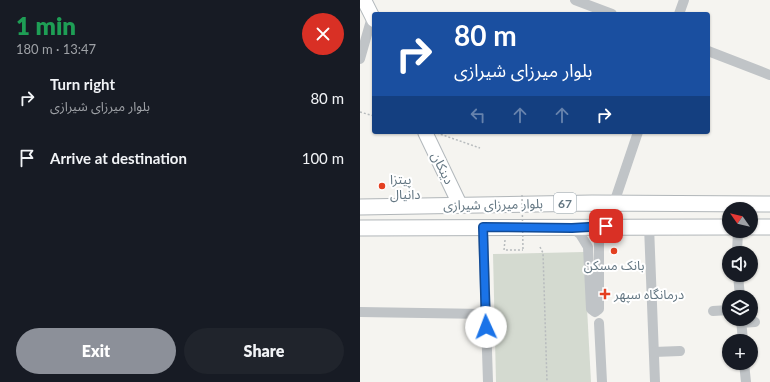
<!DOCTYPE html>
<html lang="en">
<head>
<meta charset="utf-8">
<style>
	body { margin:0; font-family:Lato,"Noto Sans Arabic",sans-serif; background:#20242c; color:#f1f3f6; height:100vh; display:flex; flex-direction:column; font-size:15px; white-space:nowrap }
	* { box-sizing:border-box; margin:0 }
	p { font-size:13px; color:#9ea1a6 }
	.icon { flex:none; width:22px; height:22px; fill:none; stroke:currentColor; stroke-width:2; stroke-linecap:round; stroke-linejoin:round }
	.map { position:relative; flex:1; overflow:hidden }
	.drawer { display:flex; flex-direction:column; background:#171b24; width:360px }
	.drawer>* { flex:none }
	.guide { position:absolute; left:12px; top:12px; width:338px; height:122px; border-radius:4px; box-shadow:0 1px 3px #0004; background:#1a4fa0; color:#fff; overflow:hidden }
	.needle { width:26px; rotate:304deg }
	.fabs { position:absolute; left:362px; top:202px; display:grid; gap:8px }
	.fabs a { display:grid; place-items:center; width:36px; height:36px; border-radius:50%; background:#171b24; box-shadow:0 1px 3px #0004; font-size:20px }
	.pin { position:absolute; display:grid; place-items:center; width:34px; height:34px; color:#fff; margin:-17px; border-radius:8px; box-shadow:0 2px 6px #0006 }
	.me { position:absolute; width:44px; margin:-22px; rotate:358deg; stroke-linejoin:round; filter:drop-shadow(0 0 3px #0008) }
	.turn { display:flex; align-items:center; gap:14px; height:84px; padding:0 16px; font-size:18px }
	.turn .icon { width:52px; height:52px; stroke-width:2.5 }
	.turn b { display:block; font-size:28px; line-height:34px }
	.lanes { display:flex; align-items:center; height:38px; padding:0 16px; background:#0003; justify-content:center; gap:20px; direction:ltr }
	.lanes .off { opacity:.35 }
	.round { display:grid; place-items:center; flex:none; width:42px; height:42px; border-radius:21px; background:#20242c }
	.headline { display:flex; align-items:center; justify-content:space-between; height:68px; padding:0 16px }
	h1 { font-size:24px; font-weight:800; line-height:30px; color:#1e9e55 }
	.cta { display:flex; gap:8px; margin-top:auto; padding:8px 16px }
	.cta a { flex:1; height:46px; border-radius:24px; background:#8c9099; color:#fff; font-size:16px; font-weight:800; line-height:46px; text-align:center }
	.cta a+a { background:#20242c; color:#f1f3f6 }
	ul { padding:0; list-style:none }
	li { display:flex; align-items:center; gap:12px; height:60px; padding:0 16px }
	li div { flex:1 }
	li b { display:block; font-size:15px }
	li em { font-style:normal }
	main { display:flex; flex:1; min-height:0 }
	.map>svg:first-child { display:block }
</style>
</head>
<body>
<main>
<section class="drawer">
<div class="headline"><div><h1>1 min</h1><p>180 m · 13:47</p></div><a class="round" style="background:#d93025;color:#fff"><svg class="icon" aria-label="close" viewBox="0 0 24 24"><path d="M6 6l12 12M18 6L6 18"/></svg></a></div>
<ul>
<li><svg class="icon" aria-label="right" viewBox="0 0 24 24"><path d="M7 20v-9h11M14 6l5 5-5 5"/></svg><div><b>Turn right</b><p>بلوار میرزای شیرازی</p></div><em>80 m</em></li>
<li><svg class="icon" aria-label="arrive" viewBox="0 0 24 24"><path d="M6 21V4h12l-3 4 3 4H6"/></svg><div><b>Arrive at destination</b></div><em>100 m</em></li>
</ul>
<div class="cta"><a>Exit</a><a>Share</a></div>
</section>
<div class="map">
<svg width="410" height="382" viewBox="0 0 410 382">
	<rect width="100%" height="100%" fill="#f5f4f0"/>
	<!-- green -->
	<path fill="#d4dad0" d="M224,252L231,382H136L133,254Z"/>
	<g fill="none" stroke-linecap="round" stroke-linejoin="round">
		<!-- secondary casing -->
		<g stroke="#b2b8bc" stroke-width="16">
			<g id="secondary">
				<path d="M4,0L14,20"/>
				<path d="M65,132L100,205"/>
			</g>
		</g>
		<!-- primary casing -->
		<g stroke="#b1b6b9" stroke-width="17">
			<g id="primary">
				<path d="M0,207L232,203L410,204"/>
				<path d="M391,227H410"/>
				<path d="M0,228L369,227"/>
			</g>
		</g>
		<!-- path -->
		<g stroke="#b7bbbd" stroke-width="1.5" stroke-dasharray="2 2" stroke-linecap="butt">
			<path d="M0,112L14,116"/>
			<path d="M77,133L120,148"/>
			<path d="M145,240L144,250H163"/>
			<path d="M180,247L183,253L187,382"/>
		</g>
		<!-- street -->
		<g stroke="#c0c4c7" stroke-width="10">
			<path d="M215,0L252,14"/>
			<path d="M319,14L324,0"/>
			<path d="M348,51L410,75"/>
			<path d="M0,59L12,17"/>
			<path d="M254,203L278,132"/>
			<path d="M289,226L295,382"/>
			<path d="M123,227L128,382"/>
			<path d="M212,228L220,234L228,247L231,309L235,312L239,309V240L241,235L246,226"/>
			<path d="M377,253L378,231"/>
			<path d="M378,275L380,297"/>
			<path d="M353,311L369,310"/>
			<path d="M0,312L126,314"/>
			<path d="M381,319L383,341"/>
			<path d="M239,323L242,382"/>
			<path d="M381,323L395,322"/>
			<path d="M294,352L320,351"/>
			<path d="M384,363L386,382"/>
		</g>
		<!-- secondary -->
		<use href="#secondary" stroke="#fff" stroke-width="14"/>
		<!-- primary -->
		<use href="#primary" stroke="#fff" stroke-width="15"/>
		<!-- path-bridge -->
		<path stroke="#b7bbbd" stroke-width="1.5" stroke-dasharray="2 2" stroke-linecap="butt" d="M162,195L163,250"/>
	</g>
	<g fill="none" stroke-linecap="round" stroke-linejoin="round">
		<!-- route casing -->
		<g stroke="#114b97" stroke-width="10">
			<path id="route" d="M126,327L123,227L212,228L246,226"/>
		</g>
		<!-- route -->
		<use href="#route" stroke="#1a73e8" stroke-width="7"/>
	</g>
	<!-- markers -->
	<g fill="#e44021" stroke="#fff" stroke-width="1.5">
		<circle cx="22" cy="186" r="4"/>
		<circle cx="254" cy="251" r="4"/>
		<path d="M243 288h4v4h4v4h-4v4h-4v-4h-4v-4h4z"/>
	</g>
	<g text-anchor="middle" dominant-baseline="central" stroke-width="4" stroke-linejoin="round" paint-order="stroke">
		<!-- shield labels -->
		<rect fill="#fff" stroke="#929fa8" stroke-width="1" x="194" y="193" width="22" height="20" rx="3"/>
		<g font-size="12" font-weight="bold" fill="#637682">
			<text x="205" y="203">67</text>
		</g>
		<!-- street labels -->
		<g font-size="13" fill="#637682" stroke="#fff">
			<text transform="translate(83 168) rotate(64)">دینکان</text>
			<text transform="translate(133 204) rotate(-1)">بلوار میرزای شیرازی</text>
		</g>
		<!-- poi labels -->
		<g font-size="13" fill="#637682" stroke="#fff" text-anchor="start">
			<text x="30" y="179">پیتزا<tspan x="30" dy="15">دانیال</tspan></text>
			<text x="254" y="265" text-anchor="middle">بانک مسکن</text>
			<text x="254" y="294">درمانگاه سپهر</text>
		</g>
	</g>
</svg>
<div class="fabs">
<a><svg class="needle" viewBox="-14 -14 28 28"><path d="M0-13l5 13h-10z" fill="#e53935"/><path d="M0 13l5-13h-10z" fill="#9ea1a6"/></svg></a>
<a><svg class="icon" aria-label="sound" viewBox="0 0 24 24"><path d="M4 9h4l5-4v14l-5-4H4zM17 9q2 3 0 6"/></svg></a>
<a><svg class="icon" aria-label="layers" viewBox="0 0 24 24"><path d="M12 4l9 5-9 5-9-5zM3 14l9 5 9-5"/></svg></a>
<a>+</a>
</div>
<div class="pin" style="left:246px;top:226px;background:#d93025"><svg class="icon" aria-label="arrive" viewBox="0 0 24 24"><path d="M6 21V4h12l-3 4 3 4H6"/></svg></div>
<svg class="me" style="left:126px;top:327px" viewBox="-20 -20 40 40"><circle r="19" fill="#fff"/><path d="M0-13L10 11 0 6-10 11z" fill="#1a73e8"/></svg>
<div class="guide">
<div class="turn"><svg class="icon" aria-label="right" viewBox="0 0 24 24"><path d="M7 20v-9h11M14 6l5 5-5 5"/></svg><div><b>80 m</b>بلوار میرزای شیرازی</div></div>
<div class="lanes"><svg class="icon off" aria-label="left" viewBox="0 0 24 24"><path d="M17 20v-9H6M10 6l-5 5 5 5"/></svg><svg class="icon off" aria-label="ahead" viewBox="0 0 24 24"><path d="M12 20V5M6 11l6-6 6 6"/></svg><svg class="icon off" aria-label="ahead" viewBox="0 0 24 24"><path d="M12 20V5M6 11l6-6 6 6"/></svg><svg class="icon" aria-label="right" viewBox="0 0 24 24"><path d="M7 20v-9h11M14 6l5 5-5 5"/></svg></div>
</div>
</div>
</main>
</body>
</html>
